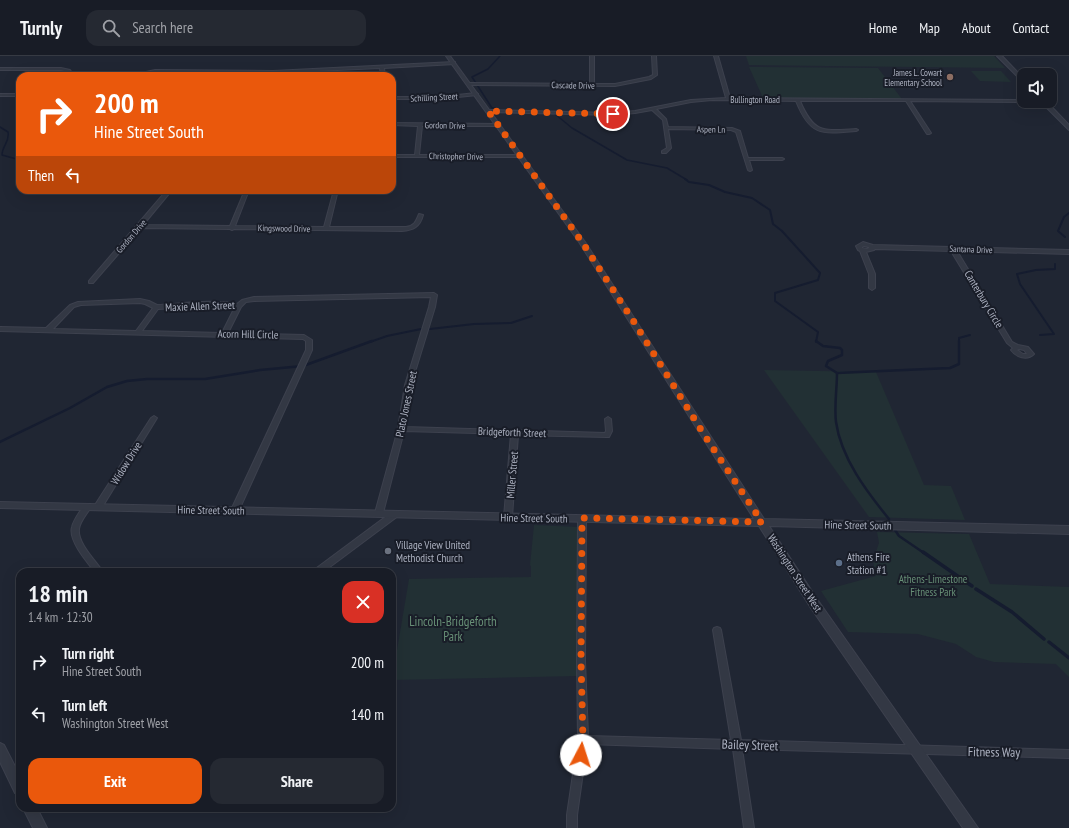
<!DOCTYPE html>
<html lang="en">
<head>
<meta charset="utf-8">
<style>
	body { margin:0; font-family:"PT Sans Narrow",sans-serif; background:#252932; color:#f1f3f6; height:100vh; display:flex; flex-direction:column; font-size:15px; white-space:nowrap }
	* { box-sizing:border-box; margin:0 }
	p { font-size:13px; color:#9fa1a7 }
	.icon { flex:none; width:22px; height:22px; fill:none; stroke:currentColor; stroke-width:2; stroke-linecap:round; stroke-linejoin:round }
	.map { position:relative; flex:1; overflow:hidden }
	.side { position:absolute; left:16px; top:512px; width:380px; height:244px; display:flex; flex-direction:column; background:#181c26; border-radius:12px; box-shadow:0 4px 16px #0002,0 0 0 1px #363a43 }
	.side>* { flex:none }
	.banner { position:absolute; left:16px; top:16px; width:380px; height:122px; border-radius:12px; box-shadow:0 4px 16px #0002,0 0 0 1px #363a43; background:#ea580c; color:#fff; overflow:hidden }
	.fabs { position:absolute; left:1017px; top:12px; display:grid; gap:8px }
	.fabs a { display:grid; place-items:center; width:40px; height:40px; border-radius:8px; background:#181c26; box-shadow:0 4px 16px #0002,0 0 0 1px #363a43; font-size:20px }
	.pin { position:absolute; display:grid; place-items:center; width:34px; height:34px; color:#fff; margin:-17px; border:2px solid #fff; border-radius:50%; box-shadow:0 1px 4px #0007 }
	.me { position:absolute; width:44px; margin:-22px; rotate:5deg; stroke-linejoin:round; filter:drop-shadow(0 0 3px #0008) }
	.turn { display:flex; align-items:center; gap:14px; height:84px; padding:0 12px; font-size:18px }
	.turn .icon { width:52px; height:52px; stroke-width:2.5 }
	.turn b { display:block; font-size:28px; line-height:34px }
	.then { display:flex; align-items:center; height:38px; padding:0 12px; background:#0003; gap:8px; font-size:15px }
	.round { display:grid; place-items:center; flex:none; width:42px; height:42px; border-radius:12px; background:#252932 }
	.summary { display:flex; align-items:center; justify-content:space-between; height:68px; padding:0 12px }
	h1 { font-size:24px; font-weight:800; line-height:30px }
	.button { display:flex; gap:8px; margin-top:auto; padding:8px 12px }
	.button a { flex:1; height:46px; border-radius:12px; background:#ea580c; color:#fff; font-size:16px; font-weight:800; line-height:46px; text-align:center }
	.button a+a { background:#252932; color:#f1f3f6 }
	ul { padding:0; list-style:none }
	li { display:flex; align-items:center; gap:12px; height:52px; padding:0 12px }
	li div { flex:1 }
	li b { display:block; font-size:15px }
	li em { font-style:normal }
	header { display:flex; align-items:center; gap:24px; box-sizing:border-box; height:56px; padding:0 20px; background:#181c26; border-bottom:1px solid #363a43 }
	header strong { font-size:19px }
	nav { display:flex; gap:22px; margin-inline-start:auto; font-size:14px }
	.search { width:280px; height:36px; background:#252932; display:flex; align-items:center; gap:10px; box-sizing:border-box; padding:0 14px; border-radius:12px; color:#9fa1a7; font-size:15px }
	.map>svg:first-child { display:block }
</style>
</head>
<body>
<header>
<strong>Turnly</strong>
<div class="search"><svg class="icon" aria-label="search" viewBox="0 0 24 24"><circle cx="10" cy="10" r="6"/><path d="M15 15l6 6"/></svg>Search here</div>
<nav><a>Home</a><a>Map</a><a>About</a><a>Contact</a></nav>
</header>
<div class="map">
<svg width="1069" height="772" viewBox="0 0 1069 772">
	<rect width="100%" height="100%" fill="#202633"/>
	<!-- green -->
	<g fill="#223034">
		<path d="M746,0H994L1005,12L749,9Z"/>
		<path d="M749,11L878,12L891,29L888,23H897L902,29L892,30L902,43L763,42Z"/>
		<path d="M971,15H1001L1011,26L980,25Z"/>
		<path d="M764,314L876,316L924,429L951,430L965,464L869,461Z"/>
		<path d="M534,469L579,471L577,620L392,624L409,523L531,521V510L530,509Z"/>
		<path d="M877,476L969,478L990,528L1069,531V621L1056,608L994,606L976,601L956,588L918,578L848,576L821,535L876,520L873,505L879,487Z"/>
	</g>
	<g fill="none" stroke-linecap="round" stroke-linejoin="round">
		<!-- stream-far3 -->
		<g stroke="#151c2f" stroke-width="1.5">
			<path d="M496,52H492L472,21L488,13L500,0"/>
			<path d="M555,58L572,72L627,104L667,112L687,124"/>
			<path d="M0,71L8,76C10,86 2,90 2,99L20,104"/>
		</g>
		<!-- stream-far2 -->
		<g stroke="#151c2f" stroke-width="2">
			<path d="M685,123L689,126L709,129L725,136L752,142L770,154L773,168L782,175L820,217L818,224L775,237V245L818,276L816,286"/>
			<path d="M1065,181L1058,175L1064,161L1069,157"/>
			<path d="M430,273L474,268L511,267L532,260"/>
			<path d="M1040,279L1054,278L1020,228L1017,218L1036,214L1055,213V208"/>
			<path d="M370,286L387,280L421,273"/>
			<path d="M959,286V282L970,279"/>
		</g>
		<!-- stream-far1 -->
		<g stroke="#151c2f" stroke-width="2.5">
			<path d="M816,285L823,290L840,292L842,294V299L828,305L826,310L837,317L950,312L959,308V285"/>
			<path d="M837,317C837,333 834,350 836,366C841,402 867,436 889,463"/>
			<path d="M0,386L70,352L107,331L127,325L147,323H205L260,314L303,310L372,285"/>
			<path d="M895,474L899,480L924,497"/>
		</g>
		<!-- stream -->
		<g stroke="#151c2f" stroke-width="3.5">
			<path d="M923,496L972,530"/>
			<path d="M976,533L1012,556L1044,583"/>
			<path d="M1049,586L1069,602"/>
		</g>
		<!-- minor casing -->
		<g stroke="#3d414e" stroke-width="2">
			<g id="minor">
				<path d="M590,0H594V28H615L649,21L653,19L652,0H656L657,19L651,23L615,30L469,29L467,28L469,27L590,28Z"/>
				<path d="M714,0H718L730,42L1024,44V45H1026L1024,46L910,45L931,77L929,78H927L906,45H800C814,78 823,75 856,73L858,74L856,75C821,78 810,80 796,45L712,44L691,46L656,53L666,63L668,71L732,72L740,75L748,102H782L784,103L782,104H749L752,114L750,115L748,114L736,76L731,74L668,73L671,92L666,97H662V95L667,92L663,64L652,54L635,57L613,59L488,56L486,55L488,54L613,57L635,55L691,44L726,42Z"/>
				<path d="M454,6H455V8L384,12L385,20H381L380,12L273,17L155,16L136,20H128L155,14L273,15Z"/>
				<path d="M0,12H61L70,14L72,17L69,20H65L68,17V16L61,14H0Z"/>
				<path d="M476,37L478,38L477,39L439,43H392V41H439Z"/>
				<rect x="0" y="38" width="20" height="2"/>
				<path d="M392,67L499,68V70H422L419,99H520L522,100L520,101H392V99H415L418,70L392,69Z"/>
				<path d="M167,134H172L143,169L230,170L245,134H249L235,170L324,171L334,134H338V136H374L376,137L374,138H337L329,171H406C415,170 416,165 419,158L423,159C420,171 413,174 402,175L234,173L232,174L230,173L141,172L93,227H89V225Z"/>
				<path d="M863,186L873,189L1069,194V198L957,195L1012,286L1018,289L1028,291L1034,298C1027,305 1016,301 1011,294L1013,292L1007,287L951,195L875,193L874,194L866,196L875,218V232L872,234L869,232V218L860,195L858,194L856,190ZM864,190L869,191V192L867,193L862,192V191ZM1019,293L1024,294L1027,298H1023L1017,294Z"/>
				<path d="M434,237L437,239L435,251L411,329L405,371L605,377L606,375L605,363L608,361L611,363L612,375L609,381H607L518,379L512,461L511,463H505L504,461L511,378L404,375L383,457L382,459H376L375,457L398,373L405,329L429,251L431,241L254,245L246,246L241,251L228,277L304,279L312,284V294L239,454L238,456H232L231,454L306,294V285L303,283L0,275V271L46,272L70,249L78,246L140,243L149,245L157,249C180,248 215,243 237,248L242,244L254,241ZM140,247L145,248L153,252L136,275L53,273L74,251L81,249ZM215,250H229L235,251L222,277L142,275L158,253Z"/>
				<path d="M154,360L157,362L101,453H95L94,451L95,449L151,362Z"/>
				<path d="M87,448L90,449L91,451C87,458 80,465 79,473C77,487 96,505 103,516H95C87,506 68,484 72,471C74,463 80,456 84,449Z"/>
				<path d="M395,455L398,456L399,458L398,460L323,516H313L314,514L392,456Z"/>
				<path d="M582,460L585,461L586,463L585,605L588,680L731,684L713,574L714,572L717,571L720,572L721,574L741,684L1069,694V702L742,693L754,772H744L733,693L587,688L577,759V772H567V759L578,684L577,605L578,463L579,461Z"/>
			</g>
		</g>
		<!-- tertiary casing -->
		<g stroke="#3d414e" stroke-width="2">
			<g id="tertiary">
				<path d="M446,0H450L585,186L764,463L1069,470V478L769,470L819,546L978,772H963L811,552L759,470L0,452V446L754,463L579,186Z"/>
				<path d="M997,0H1002L1024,23V27Z"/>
				<path d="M1040,45H1046L1069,69V74Z"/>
				<path d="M0,687L4,689L20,720V739L15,737L0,706Z"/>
				<path d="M23,752H37L47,772H33Z"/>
			</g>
		</g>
		<!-- minor -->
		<use href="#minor" fill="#333844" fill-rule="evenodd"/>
		<!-- tertiary -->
		<use href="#tertiary" fill="#333844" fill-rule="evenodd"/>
	</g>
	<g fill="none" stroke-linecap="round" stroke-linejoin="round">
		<!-- route -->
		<path stroke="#ea580c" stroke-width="7" stroke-dasharray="0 12.6" d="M581,699L583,684L581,605L582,462L762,466L703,377L634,266L582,186L488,55L613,58"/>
	</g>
	<!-- markers -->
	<circle fill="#8d6e63" stroke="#191d28" stroke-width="1.5" cx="950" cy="21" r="4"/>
	<circle fill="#6b7280" stroke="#191d28" stroke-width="1.5" cx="388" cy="495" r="4"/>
	<circle fill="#5c6f8a" stroke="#191d28" stroke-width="1.5" cx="839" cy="507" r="4"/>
	<g text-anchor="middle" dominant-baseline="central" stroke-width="4" stroke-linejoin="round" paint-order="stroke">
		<!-- far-poi labels -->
		<g font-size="9" fill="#adb2c1" stroke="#191d28" text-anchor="end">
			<text x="942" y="16">James L. Cowart<tspan x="942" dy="10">Elementary School</tspan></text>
		</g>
		<!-- far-street labels -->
		<g font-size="9" fill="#adb2c1" stroke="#191d28">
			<text transform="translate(573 29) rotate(1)">Cascade Drive</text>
			<text transform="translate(434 41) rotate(-3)">Schilling Street</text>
			<text x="755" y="43">Bullington Road</text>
			<text transform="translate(445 69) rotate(1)">Gordon Drive</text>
			<text transform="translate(711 73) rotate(1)">Aspen Ln</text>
			<text transform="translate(456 100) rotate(1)">Christopher Drive</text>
			<text transform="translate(284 172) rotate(1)">Kingswood Drive</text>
			<text transform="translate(131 180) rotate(-49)">Gordon Drive</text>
			<text transform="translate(971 193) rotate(2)">Santana Drive</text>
		</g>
		<!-- street labels -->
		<g font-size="11" fill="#adb2c1" stroke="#191d28">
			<text transform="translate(984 243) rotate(59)">Canterbury Circle</text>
			<text transform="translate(200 250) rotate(-2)">Maxie Allen Street</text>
			<text transform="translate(248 278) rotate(1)">Acorn Hill Circle</text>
			<text transform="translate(406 348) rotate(-78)">Plato Jones Street</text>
			<text transform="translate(512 376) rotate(2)">Bridgeforth Street</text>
			<text transform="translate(126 407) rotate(-58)">Widow Drive</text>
			<text transform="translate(512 419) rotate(-85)">Miller Street</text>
			<text transform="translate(211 454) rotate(1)">Hine Street South</text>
			<text transform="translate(534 462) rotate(1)">Hine Street South</text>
			<text transform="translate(858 469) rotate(1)">Hine Street South</text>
			<text transform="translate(795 517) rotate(57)">Washington Street West</text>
		</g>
		<!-- poi labels -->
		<g font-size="11" fill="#adb2c1" stroke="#191d28" text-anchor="start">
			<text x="396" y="489">Village View United<tspan x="396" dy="13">Methodist Church</tspan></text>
			<text x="847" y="501">Athens Fire<tspan x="847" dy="13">Station #1</tspan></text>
		</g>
		<!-- park labels -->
		<g font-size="11" fill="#678f76" stroke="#191d28">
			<text x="933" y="523">Athens-Limestone<tspan x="933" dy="13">Fitness Park</tspan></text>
		</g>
		<!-- near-park labels -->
		<g font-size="13" fill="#678f76" stroke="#191d28">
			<text x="453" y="565">Lincoln-Bridgeforth<tspan x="453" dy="15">Park</tspan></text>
		</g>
		<!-- near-street labels -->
		<g font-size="13" fill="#adb2c1" stroke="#191d28">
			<text transform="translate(750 689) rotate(2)">Bailey Street</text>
			<text transform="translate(994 696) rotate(1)">Fitness Way</text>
		</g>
	</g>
</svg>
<div class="fabs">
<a><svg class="icon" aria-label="sound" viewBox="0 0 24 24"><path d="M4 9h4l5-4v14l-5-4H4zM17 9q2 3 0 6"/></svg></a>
</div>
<div class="pin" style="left:613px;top:58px;background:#d93025"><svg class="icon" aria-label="arrive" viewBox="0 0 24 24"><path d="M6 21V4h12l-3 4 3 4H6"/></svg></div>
<svg class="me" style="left:581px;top:699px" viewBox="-20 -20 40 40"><circle r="19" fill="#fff"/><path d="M0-13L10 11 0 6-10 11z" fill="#ea580c"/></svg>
<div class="banner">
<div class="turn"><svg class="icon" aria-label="right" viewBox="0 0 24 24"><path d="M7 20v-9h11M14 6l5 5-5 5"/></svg><div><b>200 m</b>Hine Street South</div></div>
<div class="then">Then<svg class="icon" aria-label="left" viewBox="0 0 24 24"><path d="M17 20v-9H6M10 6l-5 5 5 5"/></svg></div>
</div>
<section class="side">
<div class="summary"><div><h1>18 min</h1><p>1.4 km · 12:30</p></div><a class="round" style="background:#d93025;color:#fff"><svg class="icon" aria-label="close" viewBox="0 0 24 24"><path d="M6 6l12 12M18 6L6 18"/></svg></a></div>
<ul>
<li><svg class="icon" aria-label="right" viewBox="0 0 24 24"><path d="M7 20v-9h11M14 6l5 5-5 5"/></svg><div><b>Turn right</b><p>Hine Street South</p></div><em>200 m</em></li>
<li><svg class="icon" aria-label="left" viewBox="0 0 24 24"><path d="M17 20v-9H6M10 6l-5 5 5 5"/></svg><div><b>Turn left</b><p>Washington Street West</p></div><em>140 m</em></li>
</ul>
<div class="button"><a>Exit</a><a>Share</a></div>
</section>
</div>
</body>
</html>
